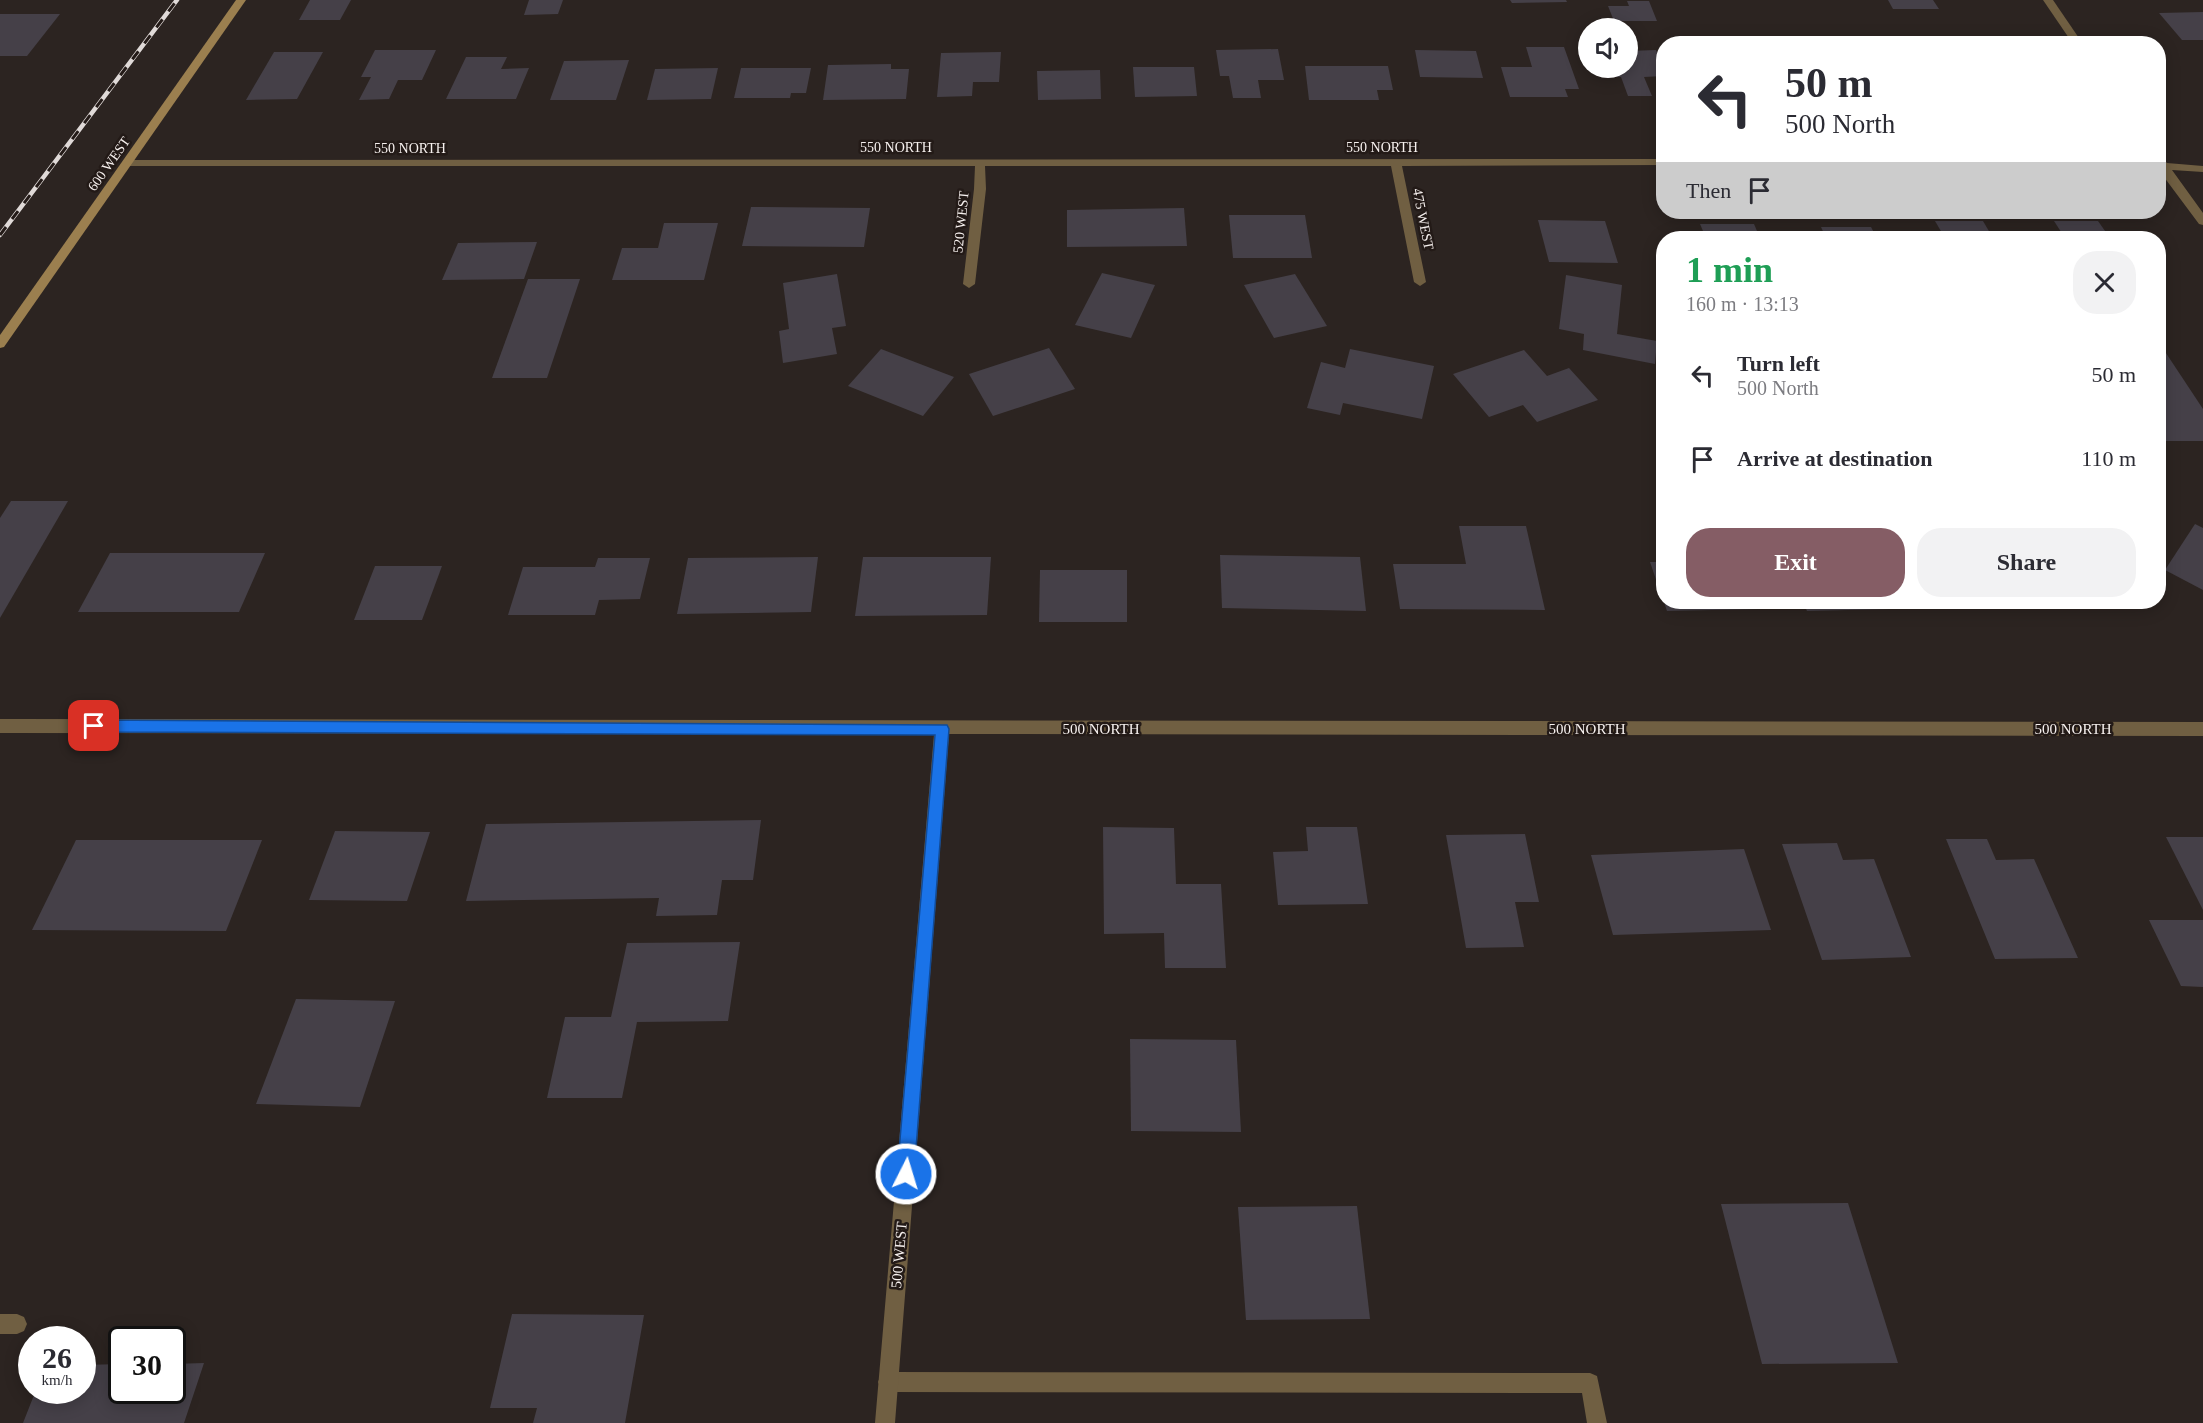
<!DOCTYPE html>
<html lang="en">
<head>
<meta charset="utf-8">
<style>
	body { margin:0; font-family:Georgia,serif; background:#f2f2f3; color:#2b2b33; height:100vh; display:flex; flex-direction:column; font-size:22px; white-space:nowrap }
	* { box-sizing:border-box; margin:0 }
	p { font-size:20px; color:#7c7c81 }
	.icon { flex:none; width:33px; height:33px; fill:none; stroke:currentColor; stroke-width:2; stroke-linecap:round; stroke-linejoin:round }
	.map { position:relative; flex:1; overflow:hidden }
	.panel { position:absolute; left:1656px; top:231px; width:510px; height:378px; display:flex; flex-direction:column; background:#fff; border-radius:24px; box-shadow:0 3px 15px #0003 }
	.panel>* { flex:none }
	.hud { position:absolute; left:1656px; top:36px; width:510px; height:183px; border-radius:24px; box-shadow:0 3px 15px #0003; background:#fff; color:#2b2b33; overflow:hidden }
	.buttons { position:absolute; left:1578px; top:18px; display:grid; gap:12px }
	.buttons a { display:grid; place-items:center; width:60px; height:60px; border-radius:50%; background:#fff; box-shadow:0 3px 15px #0003; font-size:30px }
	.speed { position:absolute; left:18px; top:1326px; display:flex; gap:12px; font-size:30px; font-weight:700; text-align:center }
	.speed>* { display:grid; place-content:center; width:78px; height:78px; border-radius:50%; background:#fff; box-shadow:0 3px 15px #0003; line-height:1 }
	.speed small { font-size:15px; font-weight:400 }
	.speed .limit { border:3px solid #111; border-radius:9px; background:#fff; color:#111 }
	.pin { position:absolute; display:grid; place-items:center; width:51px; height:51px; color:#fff; margin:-26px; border-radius:12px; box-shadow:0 3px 9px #0006 }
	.me { position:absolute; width:66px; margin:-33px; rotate:5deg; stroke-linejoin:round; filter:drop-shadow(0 0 4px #0008) }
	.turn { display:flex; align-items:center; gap:21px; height:126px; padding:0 30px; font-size:27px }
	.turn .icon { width:78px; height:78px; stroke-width:2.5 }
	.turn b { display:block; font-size:42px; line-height:51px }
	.then { display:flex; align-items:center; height:57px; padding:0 30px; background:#0003; gap:12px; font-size:22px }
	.round { display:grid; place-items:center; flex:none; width:63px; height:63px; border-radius:24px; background:#f2f2f3 }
	.headline { display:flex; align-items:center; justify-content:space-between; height:102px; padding:0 30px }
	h1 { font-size:36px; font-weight:700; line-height:45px; color:#1e9e55 }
	.cta { display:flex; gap:12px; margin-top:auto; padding:12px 30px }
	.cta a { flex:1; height:69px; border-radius:24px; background:#855d65; color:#fff; font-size:24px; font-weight:700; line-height:69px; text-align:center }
	.cta a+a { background:#f2f2f3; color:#2b2b33 }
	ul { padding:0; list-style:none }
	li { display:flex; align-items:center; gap:18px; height:84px; padding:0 30px }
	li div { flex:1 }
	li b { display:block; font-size:22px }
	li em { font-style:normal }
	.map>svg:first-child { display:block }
</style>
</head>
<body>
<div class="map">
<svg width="2203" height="1423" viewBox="0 0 2203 1423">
	<rect width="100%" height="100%" fill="#2c2421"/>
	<!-- building -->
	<g fill="#454048">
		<path d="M310,0H351L340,20H299Z"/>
		<path d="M529,0H563L558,14L524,15Z"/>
		<path d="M1510,0H1566L1567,2L1512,3Z"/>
		<path d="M1888,0H1933L1939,9H1893Z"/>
		<path d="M1627,1H1649L1657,21H1614L1608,6H1629Z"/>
		<path d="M2203,12V40H2182L2159,13Z"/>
		<path d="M0,14H60L27,56H0Z"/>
		<path d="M1526,47H1564L1579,89H1565L1568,97H1510L1501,67H1532Z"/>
		<path d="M1278,49L1284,80H1258L1261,98H1233L1229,76H1220L1216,50Z"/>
		<path d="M375,50H436L422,80H398L389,99L359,100L371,77H361Z"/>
		<path d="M1415,50L1476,51L1483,78L1420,77Z"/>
		<path d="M1656,50L1664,68V76L1644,77L1652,96H1628L1621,77H1610L1606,68H1628V51Z"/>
		<path d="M274,52H323L297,99L246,100Z"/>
		<path d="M1001,52L999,82H973L972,96L937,97L941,53Z"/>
		<path d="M466,57H507L501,69L529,68L516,99H446Z"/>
		<path d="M629,60L616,100H550L564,61Z"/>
		<path d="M891,64V69H909L906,99L823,100L828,65Z"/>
		<path d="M1305,66H1388L1393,90H1377L1379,100H1309Z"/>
		<path d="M1133,67H1194L1197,96L1135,97Z"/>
		<path d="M718,68L711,99L647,100L655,69Z"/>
		<path d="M741,68H811L806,93H791L790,98H734Z"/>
		<path d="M1100,70L1101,99L1038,100L1037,71Z"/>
		<path d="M751,207L870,208L864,247L742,246Z"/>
		<path d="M1184,208L1187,246L1067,247V210Z"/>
		<path d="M1229,215H1305L1312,258H1233Z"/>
		<path d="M1538,220L1605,221L1618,263L1549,262Z"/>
		<path d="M1935,221H1983L1993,238H1945Z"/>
		<path d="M2054,221H2098L2110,238H2065Z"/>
		<path d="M664,223H718L704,280H612L622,248H658Z"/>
		<path d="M1700,224H1754L1760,238H1706Z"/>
		<path d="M1821,227H1871L1877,238H1826Z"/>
		<path d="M537,242L524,279L442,280L458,243Z"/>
		<path d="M1102,273L1155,285L1131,338L1075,325Z"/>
		<path d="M837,274L846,326L832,328L837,354L783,363L779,331L789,329L783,283Z"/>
		<path d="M1295,274L1327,326L1274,338L1244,285Z"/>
		<path d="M1566,275L1622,285L1617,334L1657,341L1655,364L1583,350L1584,334L1559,329Z"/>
		<path d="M528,279H580L547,378H492Z"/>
		<path d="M2158,341L2203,409V441H2158Z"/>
		<path d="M1049,348L1075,389L993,416L969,374Z"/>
		<path d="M881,349L954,377L923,416L848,386Z"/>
		<path d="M1350,349L1434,366L1422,419L1343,403L1340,415L1307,408L1321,362L1345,368Z"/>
		<path d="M1524,350L1547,376L1569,368L1598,400L1537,422L1523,405L1489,417L1453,374Z"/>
		<path d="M11,501H68L0,618V518Z"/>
		<path d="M2195,524L2203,528V590L2165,570Z"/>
		<path d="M1459,526H1526L1545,610L1400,609L1393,564H1466Z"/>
		<path d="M110,553H265L239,612H78Z"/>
		<path d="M1220,555L1360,557L1366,611L1222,608Z"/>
		<path d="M818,557L811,612L677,614L688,558Z"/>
		<path d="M863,557H991L987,615L855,616Z"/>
		<path d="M598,558H650L640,599L599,600L595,615H508L523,567H595Z"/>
		<path d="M1650,562H1664V600H1663Z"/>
		<path d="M375,566H442L422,620H354Z"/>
		<path d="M1040,570H1127V622H1039Z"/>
		<path d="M1664,602H1756L1759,609L1667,611Z"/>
		<path d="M1803,602H1886L1890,609L1807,611Z"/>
		<path d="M2016,602H2124L2125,604L2018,606Z"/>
		<path d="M761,820L753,880H722L717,915L656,916L659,898L466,901L486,824Z"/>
		<path d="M1103,827L1174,828L1176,884H1221L1226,968H1165L1164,933L1104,934Z"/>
		<path d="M1306,827H1357L1368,904L1278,905L1273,852L1308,851Z"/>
		<path d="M335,831L430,832L407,901L309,900Z"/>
		<path d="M1525,834L1539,902H1515L1524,947L1466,948L1446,835Z"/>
		<path d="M2166,837H2203V910Z"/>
		<path d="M1946,839H1987L1996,860L2034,859L2078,958L1995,959Z"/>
		<path d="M76,840H262L226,931L32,930Z"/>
		<path d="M1837,843L1843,860L1874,859L1911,957L1822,960L1782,844Z"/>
		<path d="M1744,849L1771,930L1613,935L1591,855Z"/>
		<path d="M2149,920H2203V987L2181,986Z"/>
		<path d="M740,942L728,1021L637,1022L622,1098H547L565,1017H611L627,943Z"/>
		<path d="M296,999L395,1001L360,1107L256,1104Z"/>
		<path d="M1130,1039L1236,1040L1241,1132L1131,1131Z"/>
		<path d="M1848,1203L1898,1363L1762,1364L1721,1204Z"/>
		<path d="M1357,1206L1370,1319L1246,1320L1238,1207Z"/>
		<path d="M512,1314L644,1315L625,1423H533L537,1408H490Z"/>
		<path d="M204,1363L184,1423H23L36,1390H82V1365L122,1364V1390H172V1364Z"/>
	</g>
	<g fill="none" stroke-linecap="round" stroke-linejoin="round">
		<!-- lane -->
		<path fill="#705f42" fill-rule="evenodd" d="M888,1372L1590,1373L1597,1376L1607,1423H1587L1582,1393L888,1392L881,1389L878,1382L881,1375Z"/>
		<!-- street -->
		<g fill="#705f42" fill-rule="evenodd">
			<path d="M2043,0H2053L2083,44H2073Z"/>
			<path d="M2158,155L2167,163L2203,166V172L2172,170L2203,213V225L2199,224L2158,169Z"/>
			<path d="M1664,159V165L1402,166L1426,282L1420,286L1414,282L1391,166H985L986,189L975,284L969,288L963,284L974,189L975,166H128L123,163L128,160Z"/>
			<path d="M0,719L2203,722V736L949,734L895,1423H875L934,734L0,733Z"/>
			<path d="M0,1314H17L24,1317L27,1324L24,1331L17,1334H0Z"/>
		</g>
		<!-- secondary -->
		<path fill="#9b7f4f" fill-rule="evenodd" d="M236,0H246L4,347L0,348V335Z"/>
		<!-- rail casing -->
		<g stroke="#e0dad8" stroke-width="4.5">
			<path id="rail" d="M0,235L177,0"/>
		</g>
		<!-- rail -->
		<use href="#rail" stroke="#231a17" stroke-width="3" stroke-dasharray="10" stroke-linecap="butt"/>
	</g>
	<!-- route -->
	<path fill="#1a73e8" stroke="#114b97" stroke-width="1.5" d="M94,720L947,725L949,729L914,1174L912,1180L906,1182L900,1180L897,1174L935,735L94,732L89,730L87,726L89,722Z"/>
	<g text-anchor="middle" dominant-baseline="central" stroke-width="5" stroke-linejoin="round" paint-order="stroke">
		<!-- far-street labels -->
		<g font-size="14" fill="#f7f1ef" stroke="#231a17">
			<text x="896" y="147">550 NORTH</text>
			<text x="1382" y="147">550 NORTH</text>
			<text x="410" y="148">550 NORTH</text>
			<text transform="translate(109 164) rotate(-55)">600 WEST</text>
			<text transform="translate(1423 219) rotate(79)">475 WEST</text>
			<text transform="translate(961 222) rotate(-84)">520 WEST</text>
		</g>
		<!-- street labels -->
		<g font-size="15" fill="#f7f1ef" stroke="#231a17">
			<text x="1101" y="729">500 NORTH</text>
			<text x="1587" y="729">500 NORTH</text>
			<text x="2073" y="729">500 NORTH</text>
			<text transform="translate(899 1255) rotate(-85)">500 WEST</text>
		</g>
	</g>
</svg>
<div class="buttons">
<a><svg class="icon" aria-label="sound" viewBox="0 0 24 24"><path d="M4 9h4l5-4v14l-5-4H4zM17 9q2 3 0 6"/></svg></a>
</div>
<div class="speed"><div>26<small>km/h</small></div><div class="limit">30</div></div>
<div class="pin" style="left:94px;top:726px;background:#d93025"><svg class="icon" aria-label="arrive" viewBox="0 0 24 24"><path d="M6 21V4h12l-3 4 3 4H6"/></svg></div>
<svg class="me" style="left:906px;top:1174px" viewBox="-20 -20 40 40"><circle r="17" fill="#1a73e8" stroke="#fff" stroke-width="3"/><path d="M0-11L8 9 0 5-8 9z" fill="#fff"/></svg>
<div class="hud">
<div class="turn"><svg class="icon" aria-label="left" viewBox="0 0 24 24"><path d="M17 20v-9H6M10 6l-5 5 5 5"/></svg><div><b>50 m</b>500 North</div></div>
<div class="then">Then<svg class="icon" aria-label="arrive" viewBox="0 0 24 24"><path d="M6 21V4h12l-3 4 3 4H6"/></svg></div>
</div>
<section class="panel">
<div class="headline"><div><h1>1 min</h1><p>160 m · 13:13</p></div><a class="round"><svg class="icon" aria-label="close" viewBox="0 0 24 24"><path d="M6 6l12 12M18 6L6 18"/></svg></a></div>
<ul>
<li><svg class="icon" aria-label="left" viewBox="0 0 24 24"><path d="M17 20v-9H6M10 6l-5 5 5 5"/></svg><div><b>Turn left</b><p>500 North</p></div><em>50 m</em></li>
<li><svg class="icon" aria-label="arrive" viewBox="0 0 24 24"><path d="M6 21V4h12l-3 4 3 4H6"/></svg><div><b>Arrive at destination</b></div><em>110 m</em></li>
</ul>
<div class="cta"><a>Exit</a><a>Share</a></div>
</section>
</div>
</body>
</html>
